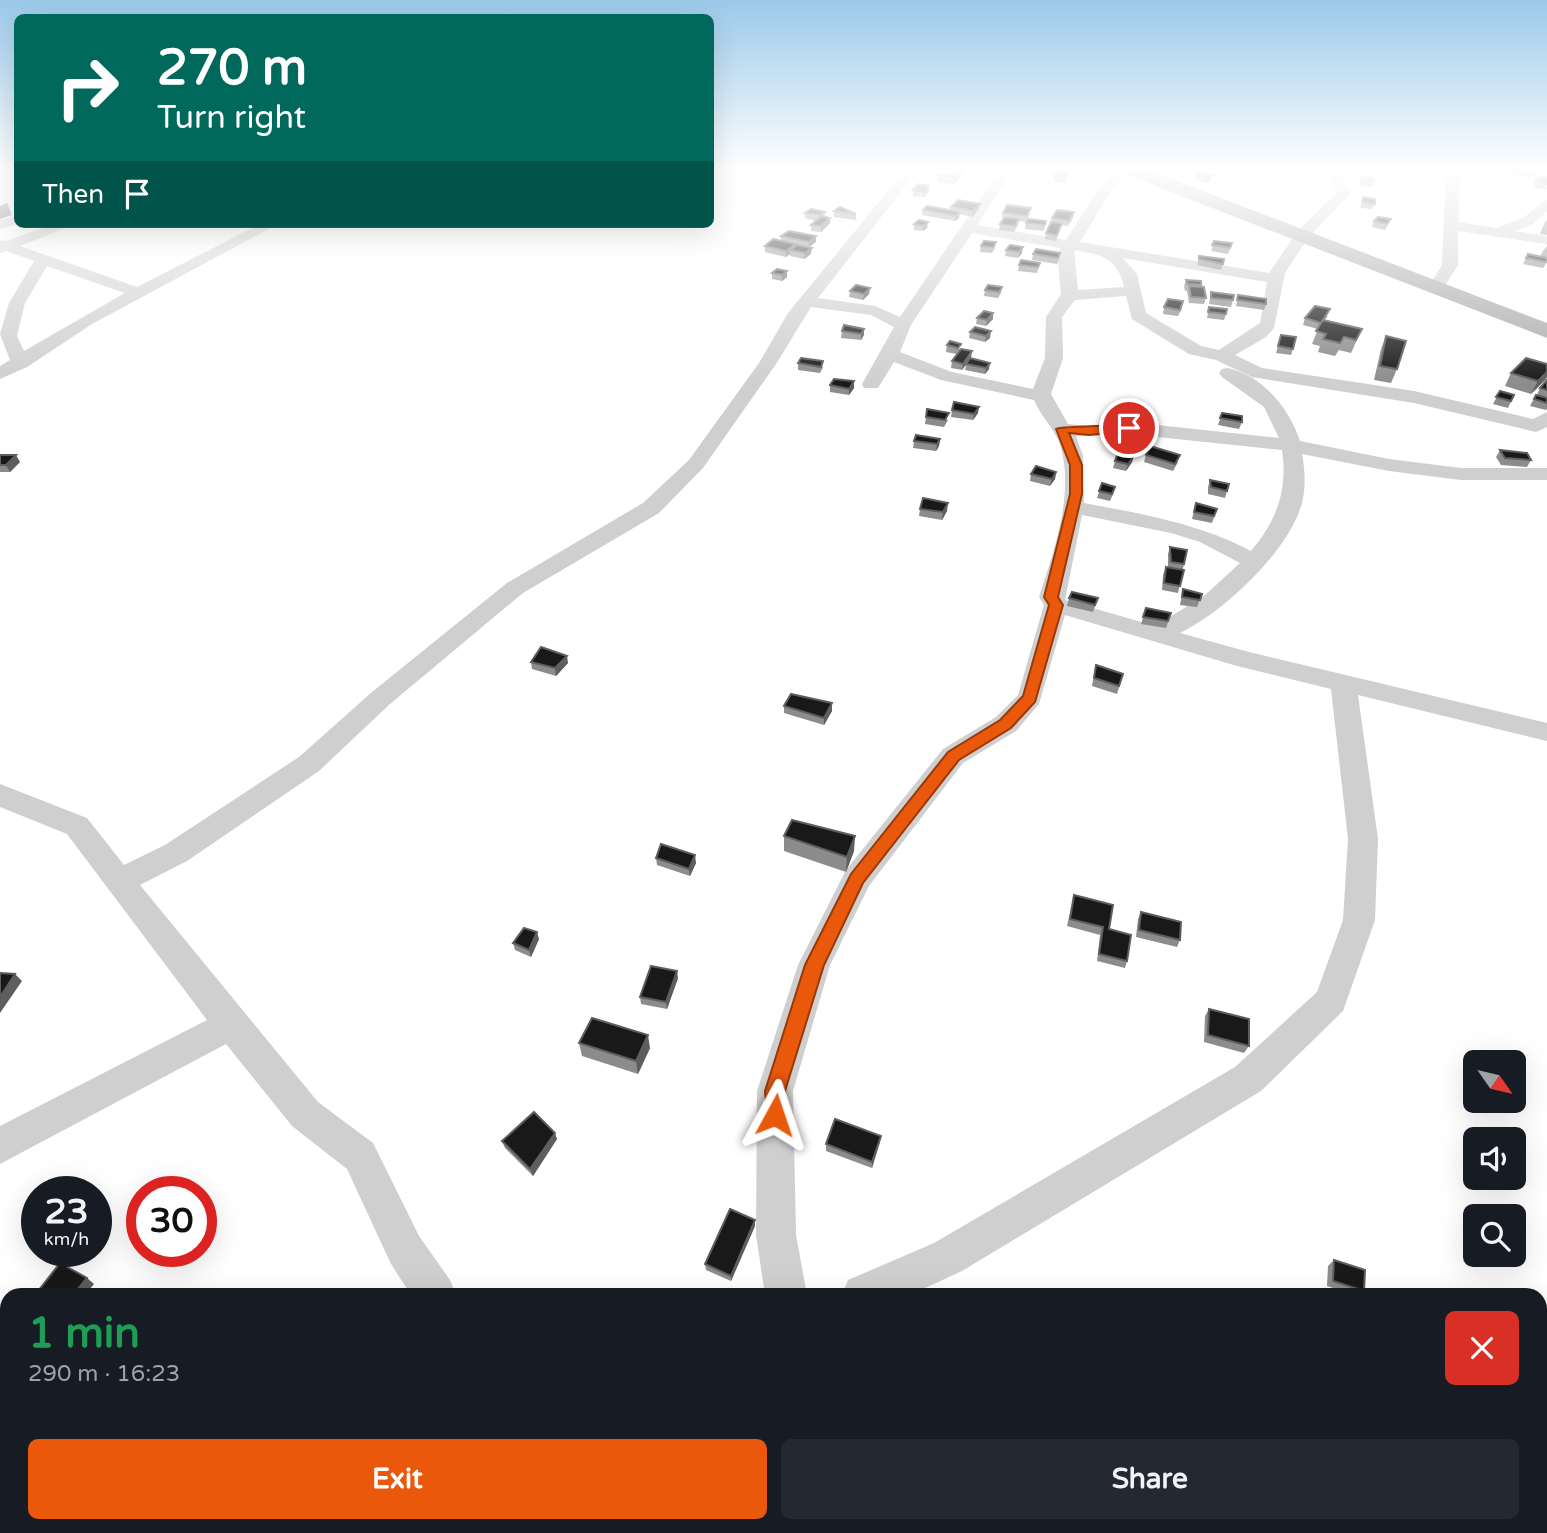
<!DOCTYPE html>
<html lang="en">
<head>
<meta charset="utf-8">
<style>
	body { margin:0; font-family:"Varela Round",sans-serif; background:#242831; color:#f1f3f6; height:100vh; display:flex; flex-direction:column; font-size:26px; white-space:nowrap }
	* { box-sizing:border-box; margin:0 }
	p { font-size:23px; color:#9ea1a6 }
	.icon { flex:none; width:38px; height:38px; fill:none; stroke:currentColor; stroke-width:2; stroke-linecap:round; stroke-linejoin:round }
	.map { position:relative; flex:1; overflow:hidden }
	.panel { position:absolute; left:0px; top:1288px; width:1547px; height:245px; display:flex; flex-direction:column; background:#171b24; border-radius:21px 21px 0 0; box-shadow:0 7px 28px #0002 }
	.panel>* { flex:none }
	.banner { position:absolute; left:14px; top:14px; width:700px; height:214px; border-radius:10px; box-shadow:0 7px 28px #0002; background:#00695c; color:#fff; overflow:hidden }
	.needle { width:46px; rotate:124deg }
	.tools { position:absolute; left:1463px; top:1050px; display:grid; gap:14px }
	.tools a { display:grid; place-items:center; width:63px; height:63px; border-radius:10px; background:#171b24; box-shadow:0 7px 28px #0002; font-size:35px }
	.speed { position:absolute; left:21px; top:1176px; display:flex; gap:14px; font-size:35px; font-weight:700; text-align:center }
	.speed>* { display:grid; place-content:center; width:91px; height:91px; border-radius:50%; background:#171b24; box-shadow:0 7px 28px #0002; line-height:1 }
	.speed small { font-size:18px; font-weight:400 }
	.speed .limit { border:10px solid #d22; background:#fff; color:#111 }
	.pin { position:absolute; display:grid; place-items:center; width:60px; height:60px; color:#fff; margin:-30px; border:4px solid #fff; border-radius:50%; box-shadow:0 2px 7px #0007 }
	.me { position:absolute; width:77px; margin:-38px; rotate:5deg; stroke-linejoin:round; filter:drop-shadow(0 0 5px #0008) }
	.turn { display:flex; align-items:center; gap:24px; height:147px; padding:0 28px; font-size:32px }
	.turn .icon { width:91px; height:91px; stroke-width:2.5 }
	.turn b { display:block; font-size:49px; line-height:60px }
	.then { display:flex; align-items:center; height:66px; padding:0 28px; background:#0003; gap:14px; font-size:26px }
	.round { display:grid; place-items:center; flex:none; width:74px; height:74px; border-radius:10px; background:#242831 }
	.overview { display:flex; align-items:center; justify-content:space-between; height:119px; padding:0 28px }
	h1 { font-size:42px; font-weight:800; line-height:52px; color:#1e9e55 }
	.primary-button { display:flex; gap:14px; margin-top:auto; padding:14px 28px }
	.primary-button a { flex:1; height:80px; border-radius:10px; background:#ea580c; color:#fff; font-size:28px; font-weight:800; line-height:80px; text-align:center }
	.primary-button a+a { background:#242831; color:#f1f3f6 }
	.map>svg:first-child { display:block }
</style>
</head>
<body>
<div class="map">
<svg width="1547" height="1533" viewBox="0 0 1547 1533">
	<rect width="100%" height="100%" fill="#fff"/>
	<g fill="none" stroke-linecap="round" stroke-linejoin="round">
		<!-- minor -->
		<g fill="#cfcfcf" fill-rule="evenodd">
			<path d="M905,170H918L818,298L875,306L900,317L1000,170H1013L977,225L1066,240L1101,186L1117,170H1130L1111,191L1080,242L1269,273L1297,232L1337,192L1327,170H1340L1351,193L1308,238L1285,273L1274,328L1266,337L1235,355L1262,368L1414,391L1533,419L1547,412V427L1536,432L1414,403L1252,377L1216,360L1189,354L1132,319L1126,296L1075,300L1062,317L1063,358L1051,394L1068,424L1089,426L1129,422L1279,438L1264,407L1222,377L1219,373L1222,369L1228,368C1263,376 1289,408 1300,441L1389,459L1461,468H1547V480H1461L1389,471L1302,454C1305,470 1306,487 1302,503C1289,551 1224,612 1180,633L1249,652L1547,723V741L1358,695L1378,839L1375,920L1343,1011L1261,1091L962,1271L910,1295H842L848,1280L934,1243L1235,1067L1317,992L1343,920L1348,839L1331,689L1237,666L1065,615L1039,704L1016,731L963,763L869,886L830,965L793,1091L796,1235L807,1295H765L756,1235L757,1091L798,965L846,870L943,749L996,717L1018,695L1044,605L1039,597C1054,551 1076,490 1059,442C1053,427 1040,415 1034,400L941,380L894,362L878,388H864L862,384L894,327L871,315L811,307L776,364L703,468L659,513L523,593L390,704L319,771L187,861L140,885L318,1102L373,1143L419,1236L450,1280L456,1295H411L391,1264L347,1169L292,1126L226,1044L0,1164V1126L207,1020L67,834L0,807V784L87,818L124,865L165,845L299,757L372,692L507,583L643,503L689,460L759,363L788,313ZM972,233L1061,248L1057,253L1061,294L1046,317L1045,358L1033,389L952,372L900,352L911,325ZM1074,250C1100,254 1118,258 1124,287L1078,290ZM1123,258L1267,282L1260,323L1219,350L1201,346L1146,313L1137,274ZM1129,434L1282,450C1288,490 1277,520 1251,551C1198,523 1142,514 1084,503L1083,456L1076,436ZM1082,515L1171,533L1200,542L1240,563L1204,596L1155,626L1065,600Z"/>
			<path d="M1446,170H1460L1459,222L1496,228L1523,218L1547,199V211L1533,224L1515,231L1547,236V244L1458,231V265L1441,292H1429L1427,289L1442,265Z"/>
			<path d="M18,215V224L0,229V220Z"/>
			<path d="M55,224H76L20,246L137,287L260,224H278L92,324L27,367L0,379V366L10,360L0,334L9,303L34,261L6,251L0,253V240L6,241ZM47,266L125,293L24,351L17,336L25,303Z"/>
			<path d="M580,1526H630L633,1533H582Z"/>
		</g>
		<!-- primary -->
		<path fill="#aaa" fill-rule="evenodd" d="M1122,170H1148L1547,323V338L1125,174Z"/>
	</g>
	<!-- wall -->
	<g fill="#8c8c8c">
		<path d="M949,170L965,172L961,178L957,177V181L953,184L937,181L938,175L949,174Z"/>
		<path d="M1184,170H1200L1197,173Z"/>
		<path d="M1500,170H1537L1534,178L1499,172Z"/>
		<path d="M1201,172L1211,180L1207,183L1195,180L1197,175Z"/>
		<path d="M1054,176L1068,178L1065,183L1053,181Z"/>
		<path d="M1536,176L1547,178L1546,189L1535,188L1534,182Z"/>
		<path d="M1361,177L1374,181L1372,187L1361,186L1359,182Z"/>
		<path d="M913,190L929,191L924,197L913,196Z"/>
		<path d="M1363,197L1375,204L1372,209L1360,208Z"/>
		<path d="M951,207L979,209L972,217L959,214V218L955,221L922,215L923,210L950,211Z"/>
		<path d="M834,211L856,214V220L834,217Z"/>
		<path d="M825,212V217L830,218V223L821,232L811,231V225L816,221L805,218V213Z"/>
		<path d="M1074,212L1073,218L1068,226L1061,225L1056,241L1045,239L1046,233L1052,218Z"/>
		<path d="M1003,213L1030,214L1026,222L1019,221L1018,225L1014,232L999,230L1000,224L1004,219L1002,218Z"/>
		<path d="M1391,219L1385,230L1372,227L1374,221Z"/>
		<path d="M1547,220V235L1540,234L1545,222Z"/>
		<path d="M1046,221L1044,231L1025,229L1026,223Z"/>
		<path d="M928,222L927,228L923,231L914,230V224Z"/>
		<path d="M781,236L816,242L809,247L811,254L804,259L790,256V254L786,257L765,252V246L781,241Z"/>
		<path d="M1214,241L1232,243L1228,254L1211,251Z"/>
		<path d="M996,242L995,248L992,253L980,252L981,246Z"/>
		<path d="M1547,246V262L1543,268L1523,264L1528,254L1540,256L1543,251Z"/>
		<path d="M1006,250L1022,253L1018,258L1005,256Z"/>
		<path d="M1060,253L1059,259L1057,264L1032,260L1033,254Z"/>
		<path d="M1199,256L1224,259L1221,270L1197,265Z"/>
		<path d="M1040,263L1037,273L1018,271L1019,265Z"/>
		<path d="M777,269L787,277L782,281L772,279V273Z"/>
		<path d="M1186,280L1201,285V287L1206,298L1204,304L1189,303L1187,291H1185L1184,286Z"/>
		<path d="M988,285L1002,287L1001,293L998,298L984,296L985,290Z"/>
		<path d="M870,288L869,294L863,300L849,297L850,291Z"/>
		<path d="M1211,292L1233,300L1231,307L1209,304Z"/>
		<path d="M1238,295L1266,304L1264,310L1236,306Z"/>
		<path d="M1164,307L1182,308L1178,316L1163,314Z"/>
		<path d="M1209,307L1226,314L1224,320L1207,318Z"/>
		<path d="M993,313V319L986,326L976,324L977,318Z"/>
		<path d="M1328,316L1324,321L1362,329L1351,353L1339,350L1335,356L1318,352L1320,346L1312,344L1318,329L1303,325L1305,318Z"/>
		<path d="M975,327L990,338L985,342L969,338L970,332Z"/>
		<path d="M864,329V335L861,340L841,338L842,331Z"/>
		<path d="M1281,335L1293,349L1291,355L1276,353Z"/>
		<path d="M1386,336L1397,369L1391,383L1374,380L1381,349Z"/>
		<path d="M950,341L970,358L989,369L985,374L965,370L966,365L962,370L951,368L952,361L957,354L946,352L947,345Z"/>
		<path d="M798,363L823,367L820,373L798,370Z"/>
		<path d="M1511,373L1546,379L1531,394L1505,386Z"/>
		<path d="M1547,380V398L1537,395L1540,388Z"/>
		<path d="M854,381V388L849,395L830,392V385Z"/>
		<path d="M1500,391L1514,395L1508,408L1493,404Z"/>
		<path d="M1536,395L1547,398V409L1546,410L1530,406Z"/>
		<path d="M927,409L948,420L944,427L925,424Z"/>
		<path d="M952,410L978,413L973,420L951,417Z"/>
		<path d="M1222,413L1242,422L1239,429L1218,425Z"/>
		<path d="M940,439L939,446L936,451L913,448L914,441Z"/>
		<path d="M1500,450L1531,460L1527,467L1501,465L1496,457Z"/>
		<path d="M0,455L20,462L10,472H0Z"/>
		<path d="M1134,455L1132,462L1126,471L1113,468L1115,461Z"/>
		<path d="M1146,455L1178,462L1173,471L1144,462Z"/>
		<path d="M1056,472L1055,479L1050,486L1030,481L1031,474Z"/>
		<path d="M1210,480L1227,491L1225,498L1208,494V487Z"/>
		<path d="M1102,483L1113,494L1110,501L1097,498Z"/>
		<path d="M1196,503L1217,509L1212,523L1192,519Z"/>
		<path d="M920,509L947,511L942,520L919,516Z"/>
		<path d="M1170,547L1184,564L1178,593L1162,590L1163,575L1166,567L1168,568V554Z"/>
		<path d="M1183,589L1202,594L1197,607L1180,605Z"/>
		<path d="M1069,598H1098L1093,612L1067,606Z"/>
		<path d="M1146,608L1171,613L1166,628L1141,624Z"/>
		<path d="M531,662L568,663L556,676L532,669Z"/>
		<path d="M1096,665L1123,674L1117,694L1092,686Z"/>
		<path d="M784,706L832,711L824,725L784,713Z"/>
		<path d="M784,836L854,851L846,872L784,851Z"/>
		<path d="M656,858L696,863L690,876L657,865Z"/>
		<path d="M1074,895L1109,929L1127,961L1125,968L1097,961L1100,935L1067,926Z"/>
		<path d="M1141,912L1180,940L1177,947L1136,937L1138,919Z"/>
		<path d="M539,939L531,957L515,950L513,943Z"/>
		<path d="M678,978L667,1009L641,1004L640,997Z"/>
		<path d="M1209,1009L1249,1046L1244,1053L1204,1042L1205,1016Z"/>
		<path d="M579,1043L650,1048L638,1074L582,1056Z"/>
		<path d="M881,1136L872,1168L826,1151V1144Z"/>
		<path d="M557,1139L533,1176L505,1148L502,1141Z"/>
		<path d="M755,1226L731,1281L706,1270L705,1264Z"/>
		<path d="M1334,1260L1364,1291L1359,1295H1354L1327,1286L1328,1266Z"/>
	</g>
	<!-- shaded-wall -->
	<g fill="#5e5e5e">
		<path d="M1213,175L1211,180L1207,183L1208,177Z"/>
		<path d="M957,176V181L953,184V178Z"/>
		<path d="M929,186V191L924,197V192Z"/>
		<path d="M7,203L12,215L0,219V206Z"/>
		<path d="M980,204L979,209L972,217L973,211Z"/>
		<path d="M960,212L959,218L955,221L956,216Z"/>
		<path d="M830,218V223L821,232V226Z"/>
		<path d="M928,222L927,228L923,231V226Z"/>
		<path d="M816,236V242L809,247V242Z"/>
		<path d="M796,244V250H790V254L786,257V251Z"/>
		<path d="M1023,247L1022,253L1018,258L1019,252Z"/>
		<path d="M812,248L811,254L804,259L805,253Z"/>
		<path d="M787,271V277L782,281V275Z"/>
		<path d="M870,288L869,294L863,300L864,294Z"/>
		<path d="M993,313V319L986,326L987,320Z"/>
		<path d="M864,329V335L861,340V334Z"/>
		<path d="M991,331L990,338L985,342L986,336Z"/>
		<path d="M972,351L971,358L962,370L963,364Z"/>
		<path d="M990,363L989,369L985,374L986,368Z"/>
		<path d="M1547,372V377L1546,379L1531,394L1538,381Z"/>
		<path d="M854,381V388L849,395V389Z"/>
		<path d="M979,407L978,413L973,420L974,414Z"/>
		<path d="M940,439L939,446L936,451L937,444Z"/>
		<path d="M16,455L20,462L10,472L6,465Z"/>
		<path d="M1134,455L1132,462L1126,471L1128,464Z"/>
		<path d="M1056,472L1055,479L1050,486L1052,479Z"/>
		<path d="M948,503L947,511L942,520L943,512Z"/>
		<path d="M567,656L568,663L556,676L555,668Z"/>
		<path d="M832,703V711L824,725V718Z"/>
		<path d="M855,836L854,851L846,872L847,857Z"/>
		<path d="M695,855L696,863L690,876L689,869Z"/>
		<path d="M537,932L539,939L531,957L529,950Z"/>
		<path d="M677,971L678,978L667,1009L666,1002Z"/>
		<path d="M15,974L22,981L0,1013V997Z"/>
		<path d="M648,1035L650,1048L638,1074L636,1061Z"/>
		<path d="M555,1133L557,1139L533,1176L530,1169Z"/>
		<path d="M881,1136L880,1142L872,1168V1162Z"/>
		<path d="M755,1220V1226L731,1281V1276Z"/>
		<path d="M87,1278L94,1284L85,1295H73Z"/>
		<path d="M24,1526H47L41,1533H18Z"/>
		<path d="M101,1526H111L106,1533H95Z"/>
	</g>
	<!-- building -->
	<g fill="#191919" stroke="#5e5e5e" stroke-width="2">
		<path d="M949,170H963L962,172Z"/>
		<path d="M1057,171L1069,172L1066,177L1054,176Z"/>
		<path d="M1201,172L1213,175L1208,177L1197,175Z"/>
		<path d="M942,173L957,176L953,178L938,175Z"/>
		<path d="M1536,176L1547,178V184L1538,182Z"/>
		<path d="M1361,177L1373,178L1374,181L1363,180Z"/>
		<path d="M918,184L929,186L924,192L913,190Z"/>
		<path d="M1363,197L1375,199V204L1362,202Z"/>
		<path d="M958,200L980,204L973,211L951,207Z"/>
		<path d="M1007,205L1031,208L1027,216L1003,213Z"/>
		<path d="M927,206L960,212L956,216L923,210Z"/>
		<path d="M840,207L856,214L834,211Z"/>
		<path d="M811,209L825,212L819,215L805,213Z"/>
		<path d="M1057,210L1074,212L1069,221L1052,218Z"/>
		<path d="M821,216L830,218L821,226L811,225Z"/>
		<path d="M1005,217L1019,219L1015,226L1000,224Z"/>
		<path d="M1378,217L1391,219L1387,224L1374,221Z"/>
		<path d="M1028,219L1046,221L1045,225L1026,223Z"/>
		<path d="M919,220L928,222L923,226L914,224Z"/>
		<path d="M1051,222L1062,223L1057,235L1046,233Z"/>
		<path d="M789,231L816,236L809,242L781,236Z"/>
		<path d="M773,239L796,244L786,251L765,246Z"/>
		<path d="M984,241L996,242L993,247L981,246Z"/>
		<path d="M1214,241L1232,243L1230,248L1212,245Z"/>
		<path d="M797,245L812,248L805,253L790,250Z"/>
		<path d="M1010,245L1023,247L1019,252L1006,250Z"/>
		<path d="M1036,249L1060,253L1058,258L1033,254Z"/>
		<path d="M1528,254L1547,258V261L1546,262L1526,258Z"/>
		<path d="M1199,256L1224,259L1223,264L1199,259Z"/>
		<path d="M1021,260L1040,263L1038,267L1019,265Z"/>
		<path d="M777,269L787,271L782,275L772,273Z"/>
		<path d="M1186,280L1201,281V285L1187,284Z"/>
		<path d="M856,285L870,288L864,294L850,291Z"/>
		<path d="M988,285L1002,287L999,292L985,290Z"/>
		<path d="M1189,286L1204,287L1206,298L1191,297Z"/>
		<path d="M1211,292L1234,295L1233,300L1211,298Z"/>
		<path d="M1238,295L1266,299V304L1237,300Z"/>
		<path d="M1168,299L1183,301L1180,310L1164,307Z"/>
		<path d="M1315,306L1330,309L1321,323L1305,318Z"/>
		<path d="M1209,307L1227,309L1226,314L1208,312Z"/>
		<path d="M984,311L993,313L987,320L977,318Z"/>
		<path d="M1323,320L1362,329L1356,340L1344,337L1340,343L1323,339L1326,334L1316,331Z"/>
		<path d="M844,325L864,329L861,334L842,331Z"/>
		<path d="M975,327L991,331L986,336L970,332Z"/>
		<path d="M1281,335L1296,337L1293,349L1278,346Z"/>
		<path d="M1386,336L1406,341L1397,369L1380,366Z"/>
		<path d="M950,341L961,344L958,348L947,345Z"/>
		<path d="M961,349L972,351L963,364L952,361Z"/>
		<path d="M801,358L823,361L821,367L798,363Z"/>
		<path d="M970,358L990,363L986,368L966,364Z"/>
		<path d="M1526,358L1547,364V372L1538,381L1511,373Z"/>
		<path d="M834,379L854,381L849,389L830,385Z"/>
		<path d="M1547,380V390L1540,388Z"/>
		<path d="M1500,391L1514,395L1511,401L1496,397Z"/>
		<path d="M1536,395L1547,398V403L1534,399Z"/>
		<path d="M954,402L979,407L974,414L952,410Z"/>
		<path d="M927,409L949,413L945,420L926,417Z"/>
		<path d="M1222,413L1242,416V422L1220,418Z"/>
		<path d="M916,435L940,439L937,444L914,441Z"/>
		<path d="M1150,446L1180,455L1175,464L1146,455Z"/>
		<path d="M1119,450L1134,455L1128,464L1115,461Z"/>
		<path d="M1500,450L1527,453L1531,460L1505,458Z"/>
		<path d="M0,455H16L6,465H0Z"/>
		<path d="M1036,466L1056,472L1052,479L1031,474Z"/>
		<path d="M1210,480L1229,484L1227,491L1211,487Z"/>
		<path d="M1102,483L1115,487L1112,494L1099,491Z"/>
		<path d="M923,498L948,503L943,512L920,509Z"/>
		<path d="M1196,503L1217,509L1214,516L1194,512Z"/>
		<path d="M1170,547L1187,550L1184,564L1171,562Z"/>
		<path d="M1166,567L1184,570L1180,586L1164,583Z"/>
		<path d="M1183,589L1202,594L1200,600L1182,597Z"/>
		<path d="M1072,592L1098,598L1095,605L1069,598Z"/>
		<path d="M1146,608L1171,613L1168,621L1143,617Z"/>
		<path d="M541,647L567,656L555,668L531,662Z"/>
		<path d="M1096,665L1123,674L1119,686L1094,678Z"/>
		<path d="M791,694L832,703L824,718L784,706Z"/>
		<path d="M792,820L855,836L847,857L784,836Z"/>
		<path d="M661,844L695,855L689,869L656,858Z"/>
		<path d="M1074,895L1113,905L1109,929L1131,935L1127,961L1099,954L1103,927L1070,919Z"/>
		<path d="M1141,912L1181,922L1180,940L1139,930Z"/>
		<path d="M524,928L537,932L529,950L513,943Z"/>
		<path d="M651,966L677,971L666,1002L640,997Z"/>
		<path d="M0,973L15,974L0,997Z"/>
		<path d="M1209,1009L1249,1019V1046L1208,1035Z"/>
		<path d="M592,1018L648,1035L636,1061L579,1043Z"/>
		<path d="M534,1112L555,1133L530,1169L502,1141Z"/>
		<path d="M835,1119L881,1136L872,1162L826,1144Z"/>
		<path d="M730,1209L755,1220L731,1276L705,1264Z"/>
		<path d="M1334,1260L1365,1270L1364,1291L1333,1281Z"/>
		<path d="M60,1263L87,1278L73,1295H35Z"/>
		<path d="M218,1291L226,1295H216Z"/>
		<path d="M7,1499V1526H24L18,1533H0V1507Z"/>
		<path d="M63,1526H101L95,1533H64L61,1529Z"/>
	</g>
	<!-- sky -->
	<linearGradient id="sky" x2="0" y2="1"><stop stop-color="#9bc9ea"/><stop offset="0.44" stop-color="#fff"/><stop offset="1" stop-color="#fff" stop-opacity="0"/></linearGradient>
	<rect width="1547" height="385" fill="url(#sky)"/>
	<!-- route -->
	<path fill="#ea580c" stroke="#983908" stroke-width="2" d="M1129,425L1135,428L1133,431L1089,435L1069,433L1082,465V494L1058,597L1063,605L1035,702L1011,728L959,760L863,883L824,965L785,1091L783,1122L775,1125L768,1122L765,1091L805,965L851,874L948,752L1000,720L1023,696L1049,605L1044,597L1070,494V465L1056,429C1061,426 1117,426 1129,425Z"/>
</svg>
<div class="tools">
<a><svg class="needle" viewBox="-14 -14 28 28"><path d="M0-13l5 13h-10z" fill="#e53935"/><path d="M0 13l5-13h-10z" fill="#9ea1a6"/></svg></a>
<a><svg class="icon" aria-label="sound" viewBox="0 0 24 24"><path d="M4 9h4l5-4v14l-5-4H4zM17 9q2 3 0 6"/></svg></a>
<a><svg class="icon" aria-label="search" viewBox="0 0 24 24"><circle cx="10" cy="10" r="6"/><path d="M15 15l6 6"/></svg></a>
</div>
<div class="speed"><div>23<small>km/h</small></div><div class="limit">30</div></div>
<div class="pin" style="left:1129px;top:428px;background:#d93025"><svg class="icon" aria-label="arrive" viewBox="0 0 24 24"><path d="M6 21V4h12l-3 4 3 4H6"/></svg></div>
<svg class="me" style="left:775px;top:1115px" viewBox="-20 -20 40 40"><path d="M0-17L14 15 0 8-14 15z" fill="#ea580c" stroke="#fff" stroke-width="4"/></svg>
<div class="banner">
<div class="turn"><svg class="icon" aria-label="right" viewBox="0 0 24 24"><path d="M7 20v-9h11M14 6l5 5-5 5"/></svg><div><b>270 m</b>Turn right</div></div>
<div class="then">Then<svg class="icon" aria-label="arrive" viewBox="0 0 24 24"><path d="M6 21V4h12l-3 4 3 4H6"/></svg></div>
</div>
<section class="panel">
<div class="overview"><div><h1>1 min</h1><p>290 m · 16:23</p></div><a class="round" style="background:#d93025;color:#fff"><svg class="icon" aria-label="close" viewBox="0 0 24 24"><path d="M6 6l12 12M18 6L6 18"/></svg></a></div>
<div class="primary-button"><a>Exit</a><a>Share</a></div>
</section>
</div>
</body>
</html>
